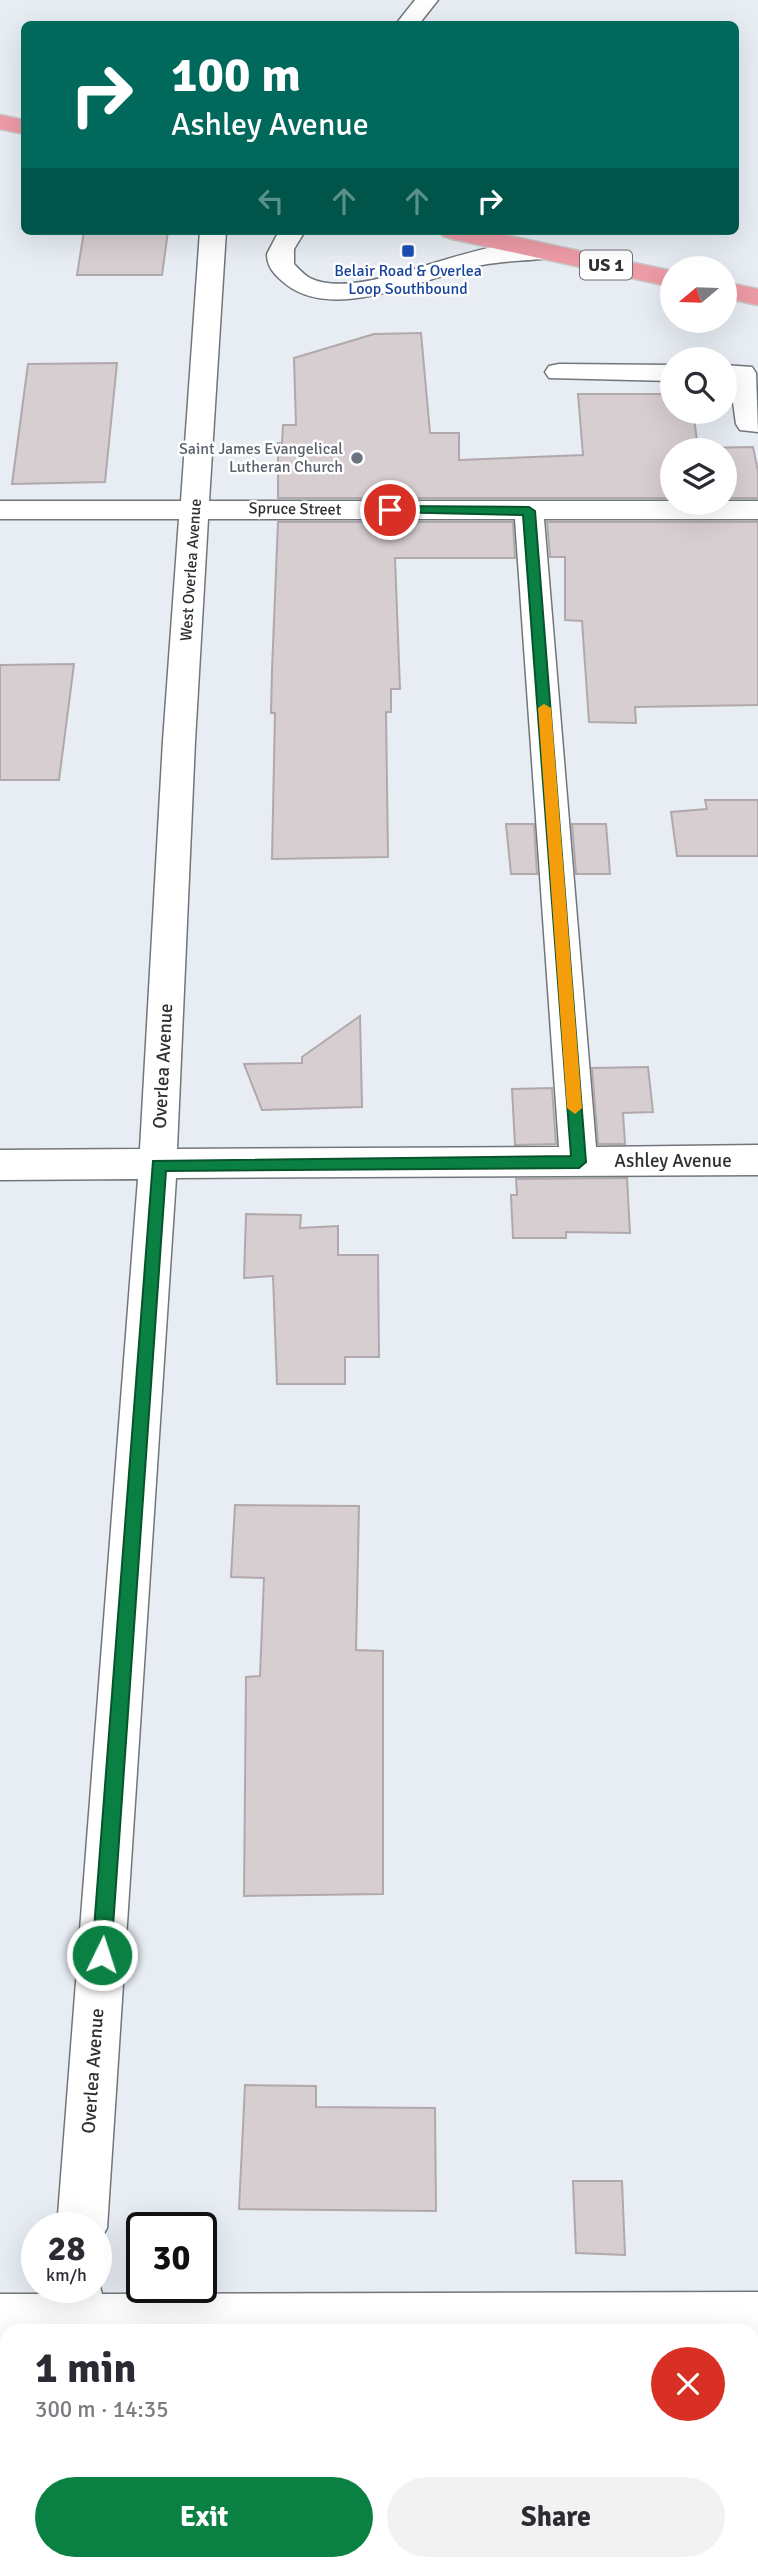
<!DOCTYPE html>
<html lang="en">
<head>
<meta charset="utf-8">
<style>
	body { margin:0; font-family:Signika,sans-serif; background:#f2f2f3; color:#2b2b33; height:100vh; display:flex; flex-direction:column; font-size:26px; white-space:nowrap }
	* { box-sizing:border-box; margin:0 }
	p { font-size:23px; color:#7c7c81 }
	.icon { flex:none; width:38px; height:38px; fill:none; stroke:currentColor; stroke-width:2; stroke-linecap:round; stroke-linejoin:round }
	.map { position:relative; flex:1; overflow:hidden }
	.panel { position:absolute; left:0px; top:2324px; width:760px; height:247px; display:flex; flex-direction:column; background:#fff; border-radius:21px 21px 0 0; box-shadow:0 7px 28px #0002 }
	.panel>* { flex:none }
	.hud { position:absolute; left:21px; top:21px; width:718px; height:214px; border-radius:10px; box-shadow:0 7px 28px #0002; background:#00695c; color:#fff; overflow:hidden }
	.needle { width:46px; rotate:251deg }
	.tools { position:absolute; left:660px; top:256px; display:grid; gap:14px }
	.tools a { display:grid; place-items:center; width:77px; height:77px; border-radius:50%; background:#fff; box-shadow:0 7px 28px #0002; font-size:35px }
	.speed { position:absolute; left:21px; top:2212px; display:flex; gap:14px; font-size:35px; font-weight:700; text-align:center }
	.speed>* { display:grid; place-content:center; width:91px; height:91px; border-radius:50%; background:#fff; box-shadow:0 7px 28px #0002; line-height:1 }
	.speed small { font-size:18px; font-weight:400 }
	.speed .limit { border:4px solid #111; border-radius:10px; background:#fff; color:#111 }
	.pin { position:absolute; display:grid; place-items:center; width:60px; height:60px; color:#fff; margin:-30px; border:4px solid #fff; border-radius:50%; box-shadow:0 2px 7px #0007 }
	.me { position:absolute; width:77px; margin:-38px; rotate:4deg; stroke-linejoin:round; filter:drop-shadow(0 0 5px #0008) }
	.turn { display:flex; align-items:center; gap:24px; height:147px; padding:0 35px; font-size:32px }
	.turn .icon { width:91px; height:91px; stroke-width:2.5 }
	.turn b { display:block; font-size:49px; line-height:60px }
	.lanes { display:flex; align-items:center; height:66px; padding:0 35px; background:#0003; justify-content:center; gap:35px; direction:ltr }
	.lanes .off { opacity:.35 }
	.round { display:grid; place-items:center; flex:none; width:74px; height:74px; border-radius:37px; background:#f2f2f3 }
	.overview { display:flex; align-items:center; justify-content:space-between; height:119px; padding:0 35px }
	h1 { font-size:42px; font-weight:800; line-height:52px }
	.cta { display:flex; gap:14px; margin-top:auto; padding:14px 35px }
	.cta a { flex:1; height:80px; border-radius:42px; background:#0b8043; color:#fff; font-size:28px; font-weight:800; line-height:80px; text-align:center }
	.cta a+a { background:#f2f2f3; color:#2b2b33 }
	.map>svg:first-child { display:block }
</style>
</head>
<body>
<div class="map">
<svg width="758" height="2570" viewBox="0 0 758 2570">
	<rect width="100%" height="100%" fill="#e7edf3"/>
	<!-- building -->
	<g fill="#d7ced1" stroke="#b1a8ab" stroke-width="2">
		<path d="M84,231H168L162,275H77Z"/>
		<path d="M421,333L430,433H459V460L583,455L578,394H672V411H693L698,448L753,447L758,471V498H724V450H672V498H278V443H282L283,425H296L294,358L374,334Z"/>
		<path d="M117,363L105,482L12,484L28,364Z"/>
		<path d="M278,522H513L515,558H395L400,689H391V712H386L388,857L272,859L275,713H271L272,670Z"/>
		<path d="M547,522H758V705L635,707L636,723L589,722L582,621L565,620V557H550Z"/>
		<path d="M74,664L59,780H0V665Z"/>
		<path d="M705,800H758V856H677L671,812L707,809Z"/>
		<path d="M506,824H534L537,874H511Z"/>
		<path d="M572,824H606L610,874H576Z"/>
		<path d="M360,1016L362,1107L262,1110L244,1064L302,1063V1057Z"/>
		<path d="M648,1067L653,1112L623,1113L625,1144H598L592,1068Z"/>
		<path d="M552,1088L556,1144L515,1145L512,1089Z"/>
		<path d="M627,1178L630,1233L566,1232V1238H513L511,1195H517L516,1179Z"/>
		<path d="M246,1214L301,1215L300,1228L338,1226V1255H378L379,1357H345V1384H277L273,1276L244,1278Z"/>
		<path d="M235,1505L359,1506L356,1650L383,1651V1894L244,1896L246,1677L260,1676L264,1578L231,1577Z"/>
		<path d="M245,2085L316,2086V2107L435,2108L436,2211L239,2209Z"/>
		<path d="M573,2181H622L625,2255L576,2253Z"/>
	</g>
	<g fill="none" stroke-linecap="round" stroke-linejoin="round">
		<!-- minor casing -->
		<g stroke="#71767b" stroke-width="3">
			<g id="minor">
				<path d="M415,0H438L419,24H396Z"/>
				<path d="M200,231H226L209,501H758V519H544L596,1147L758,1145V1175L176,1178L107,2228L96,2247V2228H57L138,1179L0,1180V1150L140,1149L163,741L179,519H0V501H181ZM208,519H515L559,1147L177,1149L195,741Z"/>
				<path d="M279,231H305L294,249V264C299,269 304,275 310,278C365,305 483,229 550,245L554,251L550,257L541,259C522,261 502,261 482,265C427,276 331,326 282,281C273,273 267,266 267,254Z"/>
				<path d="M559,364L672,365V381L549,378L545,372L549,366Z"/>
				<path d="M724,365L752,367L756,373L758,432L740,430L736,424L730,381H724Z"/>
				<path d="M96,2272L102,2294L758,2292V2344H752V2331H7V2346H0V2294H51L52,2287H96Z"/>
				<rect x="232" y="2564" width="54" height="6"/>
			</g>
		</g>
		<!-- major casing -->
		<g stroke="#c9c9ca" stroke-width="3">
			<g id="major">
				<path d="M0,115L24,120V134L0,129Z"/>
				<path d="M439,231H487L672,271V287L452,239L443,236Z"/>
				<path d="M724,282L758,289V305L724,298Z"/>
			</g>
		</g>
		<!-- minor -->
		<use href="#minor" fill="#fff" fill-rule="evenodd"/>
		<!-- major -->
		<use href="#major" fill="#ed9ba6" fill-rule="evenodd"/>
	</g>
	<!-- route -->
	<path fill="#0b8043" stroke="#07532c" stroke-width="2" d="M390,506L529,507L535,511L586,1162L579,1168L166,1171L111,1955L108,1962L102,1965L95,1962L92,1955L153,1161L571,1156L523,515L386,512V507Z"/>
	<!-- slow -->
	<path fill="#f59e0b" d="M544,704L551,708L582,1108L575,1114L567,1108L538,708Z"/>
	<!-- markers -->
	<rect fill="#1a4fb4" stroke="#fff" stroke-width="2.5" x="401" y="244" width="14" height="14" rx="3.5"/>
	<circle fill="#6b7280" stroke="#fff" stroke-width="2.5" cx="357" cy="458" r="7"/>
	<g text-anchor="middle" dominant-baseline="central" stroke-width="5" stroke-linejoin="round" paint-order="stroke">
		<!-- far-transit labels -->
		<g font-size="16" fill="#164399" stroke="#fff">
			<text x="408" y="271">Belair Road &amp; Overlea<tspan x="408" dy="18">Loop Southbound</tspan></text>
		</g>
		<!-- far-worship labels -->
		<g font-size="16" fill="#5b616d" stroke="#fff" text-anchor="end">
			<text x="343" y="449">Saint James Evangelical<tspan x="343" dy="18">Lutheran Church</tspan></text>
		</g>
		<!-- far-street labels -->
		<g font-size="16" fill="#2e3133" stroke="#fff">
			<text transform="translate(295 509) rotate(1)">Spruce Street</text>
			<text transform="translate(191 570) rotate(-86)">West Overlea Avenue</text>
		</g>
		<!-- shield labels -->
		<rect fill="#fff" stroke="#6d6f70" stroke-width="2" x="580" y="250.5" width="52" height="29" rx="5"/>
		<g font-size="18" font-weight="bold" fill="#2e3133">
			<text x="606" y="265">US 1</text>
		</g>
		<!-- street labels -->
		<g font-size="19" fill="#2e3133" stroke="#fff">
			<text transform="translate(163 1066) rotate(-87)">Overlea Avenue</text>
			<text x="673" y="1161">Ashley Avenue</text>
			<text transform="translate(93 2071) rotate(-86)">Overlea Avenue</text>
		</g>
	</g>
</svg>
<div class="tools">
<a><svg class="needle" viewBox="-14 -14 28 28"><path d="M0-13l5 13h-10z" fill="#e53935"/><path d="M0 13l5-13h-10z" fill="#7c7c81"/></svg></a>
<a><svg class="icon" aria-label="search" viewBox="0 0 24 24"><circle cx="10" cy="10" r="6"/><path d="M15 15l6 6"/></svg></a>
<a><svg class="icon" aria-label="layers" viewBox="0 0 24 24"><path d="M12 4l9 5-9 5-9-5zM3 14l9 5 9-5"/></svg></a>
</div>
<div class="speed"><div>28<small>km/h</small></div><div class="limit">30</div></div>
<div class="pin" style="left:390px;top:510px;background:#d93025"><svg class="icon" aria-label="arrive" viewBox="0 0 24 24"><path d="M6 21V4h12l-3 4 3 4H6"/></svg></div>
<svg class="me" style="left:102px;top:1955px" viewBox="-20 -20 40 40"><circle r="17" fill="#0b8043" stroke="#fff" stroke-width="3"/><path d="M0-11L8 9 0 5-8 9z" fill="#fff"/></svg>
<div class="hud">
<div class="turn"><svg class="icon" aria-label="right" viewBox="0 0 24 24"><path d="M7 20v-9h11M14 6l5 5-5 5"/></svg><div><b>100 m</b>Ashley Avenue</div></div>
<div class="lanes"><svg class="icon off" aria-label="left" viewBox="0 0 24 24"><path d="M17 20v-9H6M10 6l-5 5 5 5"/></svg><svg class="icon off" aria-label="ahead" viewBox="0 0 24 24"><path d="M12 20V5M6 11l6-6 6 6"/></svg><svg class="icon off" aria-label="ahead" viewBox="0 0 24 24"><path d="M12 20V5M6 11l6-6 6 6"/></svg><svg class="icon" aria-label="right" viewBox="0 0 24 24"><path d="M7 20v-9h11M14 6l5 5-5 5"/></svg></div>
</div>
<section class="panel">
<div class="overview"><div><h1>1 min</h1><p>300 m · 14:35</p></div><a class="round" style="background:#d93025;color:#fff"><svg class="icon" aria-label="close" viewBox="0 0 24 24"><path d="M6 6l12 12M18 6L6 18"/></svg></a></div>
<div class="cta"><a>Exit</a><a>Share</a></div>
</section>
</div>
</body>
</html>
